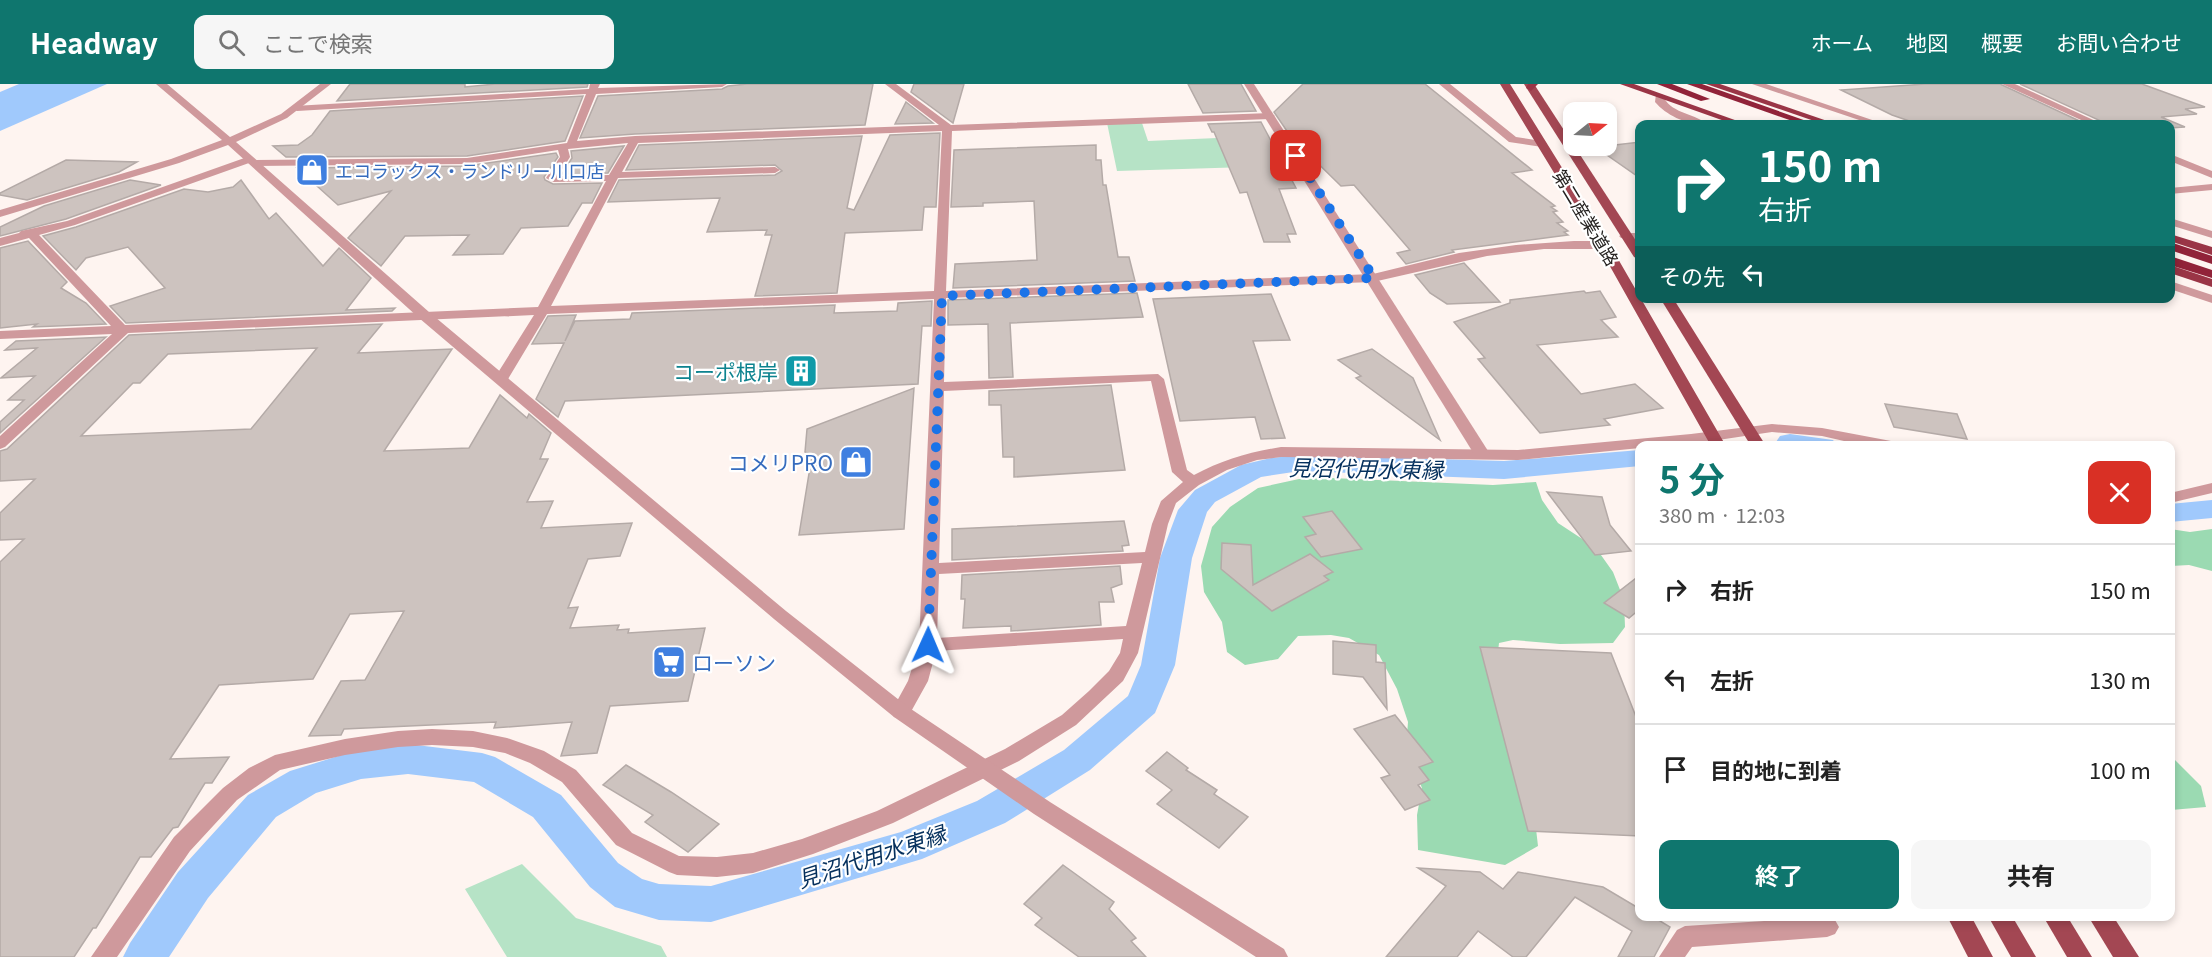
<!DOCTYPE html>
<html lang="ja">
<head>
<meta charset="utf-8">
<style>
	body { margin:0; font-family:Georgia,"Noto Sans JP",serif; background:#f6f6f6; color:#222; height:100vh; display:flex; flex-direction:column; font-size:22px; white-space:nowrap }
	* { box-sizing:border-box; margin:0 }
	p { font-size:20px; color:#767676 }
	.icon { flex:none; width:33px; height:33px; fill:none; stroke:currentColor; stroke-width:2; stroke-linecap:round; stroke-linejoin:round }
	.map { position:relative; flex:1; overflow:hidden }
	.side { position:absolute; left:1635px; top:357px; width:540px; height:480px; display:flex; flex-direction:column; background:#fff; border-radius:12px; box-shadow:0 3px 9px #0003 }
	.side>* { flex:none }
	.top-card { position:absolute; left:1635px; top:36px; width:540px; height:183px; border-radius:12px; box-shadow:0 3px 9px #0003; background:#0f766e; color:#fff; overflow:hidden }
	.needle { width:39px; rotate:72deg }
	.tools { position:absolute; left:1563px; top:18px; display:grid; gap:12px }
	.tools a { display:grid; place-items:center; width:54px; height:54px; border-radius:12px; background:#fff; box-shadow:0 3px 9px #0003; font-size:30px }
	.pin { position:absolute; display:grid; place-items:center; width:51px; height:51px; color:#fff; margin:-26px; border-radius:12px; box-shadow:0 3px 9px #0006 }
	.me { position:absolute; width:66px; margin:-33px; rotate:1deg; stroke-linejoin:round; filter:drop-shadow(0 0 4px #0008) }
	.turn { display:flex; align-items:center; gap:21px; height:126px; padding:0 24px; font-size:27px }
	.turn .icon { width:78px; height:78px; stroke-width:2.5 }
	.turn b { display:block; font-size:42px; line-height:51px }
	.then { display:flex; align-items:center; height:57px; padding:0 24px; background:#0003; gap:12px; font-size:22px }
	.round { display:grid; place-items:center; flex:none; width:63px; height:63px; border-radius:12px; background:#f6f6f6 }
	.head { display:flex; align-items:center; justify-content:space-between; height:102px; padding:0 24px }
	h1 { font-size:36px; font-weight:700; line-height:45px; color:#0f766e }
	.action { display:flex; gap:12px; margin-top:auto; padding:12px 24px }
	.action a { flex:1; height:69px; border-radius:12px; background:#0f766e; color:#fff; font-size:24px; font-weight:700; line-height:69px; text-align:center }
	.action a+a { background:#f6f6f6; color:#222 }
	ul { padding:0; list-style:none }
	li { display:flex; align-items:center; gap:18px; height:90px; padding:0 24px; border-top:2px solid #e0e0e0 }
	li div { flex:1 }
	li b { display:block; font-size:22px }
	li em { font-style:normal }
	header { display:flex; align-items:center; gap:36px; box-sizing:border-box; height:84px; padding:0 30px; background:#0f766e; color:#fff }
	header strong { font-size:28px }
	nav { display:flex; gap:33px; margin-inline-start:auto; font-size:21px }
	.search { width:420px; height:54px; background:#f6f6f6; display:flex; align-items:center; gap:15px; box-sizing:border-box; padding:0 21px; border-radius:12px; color:#767676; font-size:22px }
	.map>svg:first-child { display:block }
</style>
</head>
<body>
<header>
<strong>Headway</strong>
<div class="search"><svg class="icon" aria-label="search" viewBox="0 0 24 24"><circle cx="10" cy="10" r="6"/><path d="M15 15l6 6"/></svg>ここで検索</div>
<nav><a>ホーム</a><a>地図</a><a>概要</a><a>お問い合わせ</a></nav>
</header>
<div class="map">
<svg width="2212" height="873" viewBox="0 0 2212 873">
	<rect width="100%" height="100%" fill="#fef4f0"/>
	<!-- green -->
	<g fill="#b6e3c6">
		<path d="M1107,39H1142L1148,57L1263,52L1280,82L1117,87Z"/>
		<path d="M522,780L576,834L661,862L667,873H507L465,805Z"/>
	</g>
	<!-- forest -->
	<g fill="#9bdab2">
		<path d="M1332,394L1493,401L1536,398L1542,416L1558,439L1596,464L1613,488L1624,516L1625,543L1613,559L1560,560L1513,556L1499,559L1496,585L1533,719L1538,762L1505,781L1418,766L1417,731L1422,704L1406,664L1408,638L1397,605L1379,571L1349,554L1331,551L1298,552L1278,575L1245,581L1227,568L1222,538L1204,508L1201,482L1212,443L1230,423L1258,404L1299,395Z"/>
		<path d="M2170,445L2190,448L2212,445V487L2189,481L2171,482Z"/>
		<path d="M2170,671L2201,702L2206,723L2171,726Z"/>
	</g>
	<!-- water -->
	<path fill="#a0c9fc" d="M19,0H107L0,47V8Z"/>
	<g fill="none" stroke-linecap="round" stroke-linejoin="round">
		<!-- canal -->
		<g fill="#a0c9fc" fill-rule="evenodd">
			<path d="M1790,350L1833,356L1837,362H1779L1776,358L1780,352Z"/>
			<path d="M1640,366V382L1504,395L1300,387L1261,393L1215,418L1207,428L1192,474L1175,581L1155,629L1090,686L1005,739L922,775L711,838L659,836L615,823L590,803L533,733L474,698L408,690L361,695L316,709L276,733L208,814L169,873H123L130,859L178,788L248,711L290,687L361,665L408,660L482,669L495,673L561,711L618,779L642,795L659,800L711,802L901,748L977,717L1064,666L1128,612L1141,581L1160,474L1178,426L1195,406L1241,381L1271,374L1300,371L1504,377Z"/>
			<path d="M2212,416V434L2170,438V420Z"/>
		</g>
	</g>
	<!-- building -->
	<g fill="#cdc3bf" stroke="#b4aaa7" stroke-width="1.5" fill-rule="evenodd">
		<path d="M350,0H465V3L495,0H588L587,3L337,17Z"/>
		<path d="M747,0H873L865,41L635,50L580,54L598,12L722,5L728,2Z"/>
		<path d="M914,0H964L953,39L911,8Z"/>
		<path d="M1188,0H1241L1256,27L1203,29Z"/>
		<path d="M1303,0H1425L1532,86L1512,89L1555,122L1551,123L1557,127L1553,128L1563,138L1557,139L1568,147L1564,148L1568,151L1452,166L1454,168L1406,180L1397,169L1410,166L1354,101L1341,102L1291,53L1274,28Z"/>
		<path d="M1925,0H2000L2086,40H1918L1892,31L1841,6Z"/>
		<path d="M2020,0H2142L2205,23L2185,25L2197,30L2161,33L2185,43L2170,44V40H2104L2103,38Z"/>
		<path d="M583,12L565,57L467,72L286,73L273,62L298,61L312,51L330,27Z"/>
		<path d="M906,18L933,39L895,40Z"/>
		<path d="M1261,38L1296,104L1279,105L1296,150H1287L1290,158H1264L1247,108L1240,109L1214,48H1212L1208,40Z"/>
		<path d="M940,49L936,123H924L922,146L845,149L837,209L755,212L772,151H765L767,146L707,148L720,114L608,118L619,96L775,91L782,87L775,81L626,86L639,61L862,52L847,124L854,126L890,51Z"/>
		<path d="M1640,58V94L1594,62H1606Z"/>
		<path d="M1096,61V76H1101L1103,101H1106L1118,173H1129L1135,197L953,204L955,180L1037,176L1034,117L983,119V122L951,123L954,66Z"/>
		<path d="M624,62L608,89L562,90L572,74L571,67Z"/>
		<path d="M556,69L558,73L544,93L545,96L553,100L602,99L592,119H582L568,142L521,144L503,170L453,171L469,151L405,152L381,182L348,154L391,107L338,121L297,84L467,82Z"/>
		<path d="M66,76L137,78L119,88L27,116L0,111V109Z"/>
		<path d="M130,96L161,101L66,135L0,152V143L44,122Z"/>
		<path d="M241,96L269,135L276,129L323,182L339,164L371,194L346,226L395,224L392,227L126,239L110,222L165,204L128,163L86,174L76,186L43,152L76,143L184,105L208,108L233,103Z"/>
		<path d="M28,157L67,198L61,204L86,219L106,240L33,243L37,240L0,244V164Z"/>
		<path d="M1464,179L1500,218L1447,220L1430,209L1415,191Z"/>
		<path d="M1584,207L1586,209L1600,207L1616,233L1601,236L1618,253L1537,261L1581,310L1635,300L1663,324L1604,335L1610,341L1540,349L1478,275L1485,274L1454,238L1510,219V216Z"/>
		<path d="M1137,209L1143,233L1010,239L1013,293L989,294L988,240L948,241V216Z"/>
		<path d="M1271,210L1290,256L1253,257L1285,354L1261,355L1255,333L1180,337L1153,215Z"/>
		<path d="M932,217L931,242H922L918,300L565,317L558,333L536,315L564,259L532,260L548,232L576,231L565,257L575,237L630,235L632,229L835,221L834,229L897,227L898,219Z"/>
		<path d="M382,240L358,269L452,265L384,367L469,364L500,311L527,334L529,330L551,349L540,375H548L527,418L553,417L541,444L632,439L620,472L588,475L568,524L578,523L570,544L619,541L617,546L629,545L628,549L705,544L688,617L610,622L597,669L561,672L572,638L494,644L496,638L344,645L341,651L309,652L341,597L365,596L404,527L350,530L313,595L219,601L170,675L229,673L212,699H205L178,743L173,744L151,773H140L96,844H93L74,873H0V478L24,455L0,456V429L35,395L0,397V367L7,365L129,251ZM317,264L251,345L81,352L133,299H140L168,270Z"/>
		<path d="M106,253L0,349V338L24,316H8L35,292L1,294L37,264L5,266L16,257Z"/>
		<path d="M1372,265L1413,294L1440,356L1356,294L1361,292L1338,276Z"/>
		<path d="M1111,301L1125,386L1014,393V373H1003L1001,321H989V307Z"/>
		<path d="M914,304L904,445L799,451L812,371L805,368L807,345Z"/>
		<path d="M1885,320L1957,330L1967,355L1894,343Z"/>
		<path d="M1547,408L1602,413L1610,441L1631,467L1595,471Z"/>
		<path d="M1332,427L1362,465L1321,473L1305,453L1316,450L1303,433Z"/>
		<path d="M1124,437L1129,461L1122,462L1123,467L952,476V445Z"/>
		<path d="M1222,459L1251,461L1253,501L1310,470L1333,488L1324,492L1329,496L1272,527L1221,485Z"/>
		<path d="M1120,482L1122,500L1111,504L1114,518H1099L1101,541L1011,547V542L963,544L965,515H961L962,491Z"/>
		<path d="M1640,491V525L1629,534L1604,519Z"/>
		<path d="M1333,557L1376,561V578L1385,579L1387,625L1363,593L1333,590Z"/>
		<path d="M1480,563L1611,569L1640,643V752L1528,747Z"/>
		<path d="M1395,631L1433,678L1419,683L1429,696L1418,701L1430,716L1405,726L1381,694L1390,691L1354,645Z"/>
		<path d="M1167,668L1188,684L1186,686L1217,706L1214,710L1248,733L1219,764L1157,720L1172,706L1146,687Z"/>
		<path d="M626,681L671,708L719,740L688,768L645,738L653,731L603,701Z"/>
		<path d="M1063,781L1114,818L1109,825L1136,854L1131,857L1146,873H1079L1035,841L1042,834L1024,820Z"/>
		<path d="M1418,784L1480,788L1503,805L1518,788L1603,803L1640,825V832H1652L1670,843L1654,873H1618L1632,847L1575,813L1526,873H1513L1478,847L1457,873H1386L1446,802Z"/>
	</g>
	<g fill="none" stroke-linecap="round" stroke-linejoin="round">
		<!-- minor -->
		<g fill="#cf999c" fill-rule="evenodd">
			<path d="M590,0H600L598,4L727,0L722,3L596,10L577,57L635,52L939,41L885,0H896L951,41L1270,29L1275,32L1270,35L952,47L946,207L1373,190L1459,169L1516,161L1574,157H1604L1610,161L1604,165H1544L1487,172L1373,198L946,214L944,298L1158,290L1164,295L1187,386L1194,391C1222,376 1250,368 1281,363L1518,366L1691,350L1772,340L1822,344L1891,357L1898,362H1866L1822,352L1772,348L1691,360L1640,362V364L1518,376L1281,373L1257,376L1227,386L1199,401L1176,419L1168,440L1138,569L1123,597L1076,641L1019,677L893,739L813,770L753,789L717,793L677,791L669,788L616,761L562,698L530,679L505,669L473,663L432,661L398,663L345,671L280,686L237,716L190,767L117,873H91L174,753L223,704L249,684L275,671L345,655L398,647L432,645L473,647L507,654L544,667L576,686L632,749L679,772L717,773L753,769L802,755L877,727L1005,665L1062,631L1089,607L1109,587L1120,569L1123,555L936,567L928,597L908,633L901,635L894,633L891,628L908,597L919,561L934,215L547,230L508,295L501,299L494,295L534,231L128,249L5,363L0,365V352L112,250L0,255V247L111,242L29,154L0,162V154L19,149L21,147L67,137L250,72L255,76L467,74L567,59L586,10L297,27L292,24L294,22L589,5ZM942,47L934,207L551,222L618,94L775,89L780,86L775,83L622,88L638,59ZM628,59L609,91L558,92L570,73L568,65ZM558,66L560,73L546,94L553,98L606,97L538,223L125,241L39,151L75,141L249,79L254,82L467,80ZM1151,297L1172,388L1183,398L1161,417L1152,440L1145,468L939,479L944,307ZM1142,479L1126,542L937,554L939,490Z"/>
			<path d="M1439,0H1450L1516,53L1542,57L1547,60L1542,63L1509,58Z"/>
			<path d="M2212,100V106L2170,110V104Z"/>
			<path d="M1625,149H1640V156L1621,154L1619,152Z"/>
			<path d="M2212,399V409L2170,419V409Z"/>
			<path d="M1827,833L1835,836L1839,843L1835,850L1827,853L1692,863L1685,873H1659L1677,846L1685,842Z"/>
		</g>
		<!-- tertiary -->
		<g fill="#cf999c" fill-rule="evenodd">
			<path d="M156,0H167L230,53L281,30L320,0H331L287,34L236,58L429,228L786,527L908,623L1050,718L1284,865L1288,873H1256L1034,730L894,633L774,535L419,234L228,61L179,79L0,133V126L171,75L222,56Z"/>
			<path d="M1244,0H1254L1490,370L1487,373H1477L1474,370Z"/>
			<path d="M1752,0H1766L1884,40H1871Z"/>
			<path d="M2002,0H2015L2102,40H2090Z"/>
			<path d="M1656,10H1662C1670,30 1692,28 1707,40C1689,42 1667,32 1655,18Z"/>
			<path d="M2170,70L2212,87V94L2170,77Z"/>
			<path d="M2170,134L2212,147V154L2170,141Z"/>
			<path d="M2170,197L2212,211V219L2170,205Z"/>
		</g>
		<!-- primary -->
		<g fill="#a34753" fill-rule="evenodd">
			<path d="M1500,0H1510L1610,161L1726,362H1711L1598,161Z"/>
			<path d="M1524,0H1534L1640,163V176L1634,173Z"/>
			<path d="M1660,214H1673L1766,362H1751Z"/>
			<path d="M1947,832H1971L1993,873H1968Z"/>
			<path d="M1988,832H2012L2036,873H2011Z"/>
			<path d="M2043,832H2067L2092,873H2067Z"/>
			<path d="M2088,832H2113L2139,873H2113Z"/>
		</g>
		<!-- trunk -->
		<g fill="#9a3546" fill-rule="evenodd">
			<path d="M1528,0H1538L1531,7L1526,4Z"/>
			<path d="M1620,0H1634L1746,40H1733Z"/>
			<path d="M1706,0H1720L1836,40H1823Z"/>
			<path d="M2170,150L2212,163V171L2170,157Z"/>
			<path d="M2170,181L2212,195V203L2170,189Z"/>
		</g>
		<!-- motorway -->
		<g fill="#912339" fill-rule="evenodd">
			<path d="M1657,0H1672L1710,15L1701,17Z"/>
			<path d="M1687,0H1702L1815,40H1801Z"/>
			<path d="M2170,158L2212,172V180L2170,166Z"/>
			<path d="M2170,172L2212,186V194L2170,181Z"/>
		</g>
	</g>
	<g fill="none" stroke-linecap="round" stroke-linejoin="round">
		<!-- route -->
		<path stroke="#1a73e8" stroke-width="10" stroke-dasharray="0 18" d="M928,561L942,212L1374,194L1296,72"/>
	</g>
	<!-- icons -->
	<defs>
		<g id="shop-square" transform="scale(1.725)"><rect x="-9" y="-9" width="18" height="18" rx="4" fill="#3f7fe0" stroke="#fff"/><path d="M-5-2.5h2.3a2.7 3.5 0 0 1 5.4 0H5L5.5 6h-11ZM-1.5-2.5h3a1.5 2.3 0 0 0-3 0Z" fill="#fff"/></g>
		<g id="building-square" transform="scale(1.725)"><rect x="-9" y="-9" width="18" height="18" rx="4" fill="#0f9aa8" stroke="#fff"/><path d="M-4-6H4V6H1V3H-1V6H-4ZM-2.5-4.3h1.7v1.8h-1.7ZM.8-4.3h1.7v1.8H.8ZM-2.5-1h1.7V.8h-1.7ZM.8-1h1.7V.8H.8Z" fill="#fff"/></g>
		<g id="supermarket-square" transform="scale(1.725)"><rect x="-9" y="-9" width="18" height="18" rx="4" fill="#3f7fe0" stroke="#fff"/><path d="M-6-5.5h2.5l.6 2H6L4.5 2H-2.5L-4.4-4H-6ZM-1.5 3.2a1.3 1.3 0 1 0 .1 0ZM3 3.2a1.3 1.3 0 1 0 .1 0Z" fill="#fff"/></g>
	</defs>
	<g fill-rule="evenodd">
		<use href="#shop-square" x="312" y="86"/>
		<use href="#building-square" x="801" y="287"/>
		<use href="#shop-square" x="856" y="378"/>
		<use href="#supermarket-square" x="669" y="578"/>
	</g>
	<g text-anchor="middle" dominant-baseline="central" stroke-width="4.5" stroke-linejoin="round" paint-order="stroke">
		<!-- far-shop labels -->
		<g font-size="18" fill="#366cbe" stroke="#fff" text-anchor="start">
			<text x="335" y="86">エコラックス・ランドリー川口店</text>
		</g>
		<!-- far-street labels -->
		<g font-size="18" fill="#252220" stroke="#fff">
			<text transform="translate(1587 133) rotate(59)">第二産業道路</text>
		</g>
		<!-- culture labels -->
		<g font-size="21" fill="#0d838f" stroke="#fff" text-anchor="end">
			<text x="778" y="287">コーポ根岸</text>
		</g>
		<!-- shop labels -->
		<g font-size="21" fill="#366cbe" stroke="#fff" text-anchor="end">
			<text x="833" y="378">コメリPRO</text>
			<text x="692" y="578" text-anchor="start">ローソン</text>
		</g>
		<!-- water labels -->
		<g font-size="22" font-style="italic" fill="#05305d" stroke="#fff">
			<text transform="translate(1366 383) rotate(1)">見沼代用水東縁</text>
			<text transform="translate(871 771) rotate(-18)">見沼代用水東縁</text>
		</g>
	</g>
</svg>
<div class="tools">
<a><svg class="needle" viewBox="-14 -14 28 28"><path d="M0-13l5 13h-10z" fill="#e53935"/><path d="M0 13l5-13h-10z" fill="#767676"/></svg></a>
</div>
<div class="pin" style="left:1296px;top:72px;background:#d93025"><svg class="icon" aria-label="arrive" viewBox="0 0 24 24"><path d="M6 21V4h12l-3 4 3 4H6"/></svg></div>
<svg class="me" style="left:928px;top:561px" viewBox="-20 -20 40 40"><path d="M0-17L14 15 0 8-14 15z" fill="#1a73e8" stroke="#fff" stroke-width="4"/></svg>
<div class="top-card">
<div class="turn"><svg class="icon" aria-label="right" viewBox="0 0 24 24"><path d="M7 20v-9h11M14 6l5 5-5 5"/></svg><div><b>150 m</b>右折</div></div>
<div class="then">その先<svg class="icon" aria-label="left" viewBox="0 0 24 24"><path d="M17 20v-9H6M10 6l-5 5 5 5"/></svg></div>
</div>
<section class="side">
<div class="head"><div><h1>5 分</h1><p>380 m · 12:03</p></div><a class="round" style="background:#d93025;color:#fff"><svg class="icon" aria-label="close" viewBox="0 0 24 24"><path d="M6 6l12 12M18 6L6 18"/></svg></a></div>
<ul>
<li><svg class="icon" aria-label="right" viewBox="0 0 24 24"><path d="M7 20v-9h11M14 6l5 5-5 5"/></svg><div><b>右折</b></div><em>150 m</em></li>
<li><svg class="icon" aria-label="left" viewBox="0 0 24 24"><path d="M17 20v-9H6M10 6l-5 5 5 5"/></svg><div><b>左折</b></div><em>130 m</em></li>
<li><svg class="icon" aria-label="arrive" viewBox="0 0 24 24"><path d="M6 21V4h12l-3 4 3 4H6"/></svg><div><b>目的地に到着</b></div><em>100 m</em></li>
</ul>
<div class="action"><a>終了</a><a>共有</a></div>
</section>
</div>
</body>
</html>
